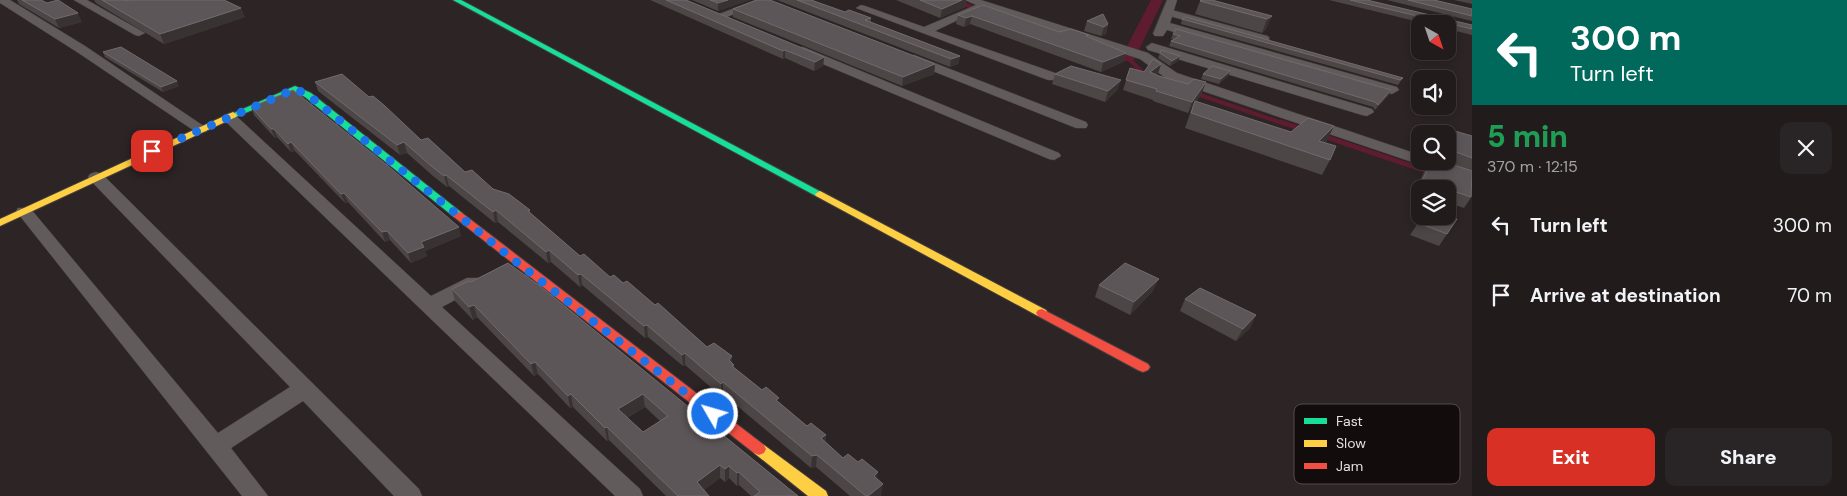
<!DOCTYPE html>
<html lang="en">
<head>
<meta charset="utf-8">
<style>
	body { margin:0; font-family:"DM Sans",sans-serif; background:#292425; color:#f1f3f6; height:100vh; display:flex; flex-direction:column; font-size:19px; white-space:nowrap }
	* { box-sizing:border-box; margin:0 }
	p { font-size:16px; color:#a2a1a3 }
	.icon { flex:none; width:28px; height:28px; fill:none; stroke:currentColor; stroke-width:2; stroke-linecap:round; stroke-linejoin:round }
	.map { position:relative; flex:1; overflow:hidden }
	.panel { display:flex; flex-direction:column; background:#211b1c; width:375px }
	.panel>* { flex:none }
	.banner { background:#00695c; color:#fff; overflow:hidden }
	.needle { width:32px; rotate:140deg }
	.controls { position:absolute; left:1411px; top:15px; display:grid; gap:10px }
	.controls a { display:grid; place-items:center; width:45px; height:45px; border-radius:10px; background:#211b1c; box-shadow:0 2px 8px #0003,0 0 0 1px #3e393b; font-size:25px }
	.pin { position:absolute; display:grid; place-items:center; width:42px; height:42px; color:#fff; margin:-21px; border-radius:10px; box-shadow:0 2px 8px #0006 }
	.me { position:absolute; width:55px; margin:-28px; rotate:308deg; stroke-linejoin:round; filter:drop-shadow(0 0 4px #0008) }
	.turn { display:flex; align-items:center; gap:18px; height:105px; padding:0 15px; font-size:22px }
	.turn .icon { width:65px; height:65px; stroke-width:2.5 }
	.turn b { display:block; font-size:35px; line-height:42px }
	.round { display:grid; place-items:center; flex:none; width:52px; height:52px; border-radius:10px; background:#292425 }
	.summary { display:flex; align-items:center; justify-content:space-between; height:85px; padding:0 15px }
	h1 { font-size:30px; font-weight:800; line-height:38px; color:#1e9e55 }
	.primary-button { display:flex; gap:10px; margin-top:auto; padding:10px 15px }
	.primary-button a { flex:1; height:58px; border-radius:10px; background:#d93025; color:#fff; font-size:20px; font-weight:800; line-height:58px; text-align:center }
	.primary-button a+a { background:#292425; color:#f1f3f6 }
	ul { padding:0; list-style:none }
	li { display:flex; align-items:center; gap:15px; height:70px; padding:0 15px }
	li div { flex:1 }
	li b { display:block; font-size:19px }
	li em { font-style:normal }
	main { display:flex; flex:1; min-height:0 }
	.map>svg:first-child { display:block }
</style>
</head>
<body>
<main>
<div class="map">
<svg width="1472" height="496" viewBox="0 0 1472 496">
	<rect width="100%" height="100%" fill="#2c2425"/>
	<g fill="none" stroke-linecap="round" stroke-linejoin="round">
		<!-- stream-far1 -->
		<g stroke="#5f1c30" stroke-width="4">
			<path d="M952,0L978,9"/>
			<path d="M1118,55L1128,58L1144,74"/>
			<path d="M1194,93L1285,124"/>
		</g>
		<!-- stream -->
		<g stroke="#5f1c30" stroke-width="5">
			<path d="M1281,122L1304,130"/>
			<path d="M1323,136L1432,173"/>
		</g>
		<!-- canal -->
		<path fill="#5f1c30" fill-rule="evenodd" d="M1151,0H1163L1135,58L1133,61H1123L1121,58Z"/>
		<!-- lane casing -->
		<g stroke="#463f40" stroke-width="8">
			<path id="lane" d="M1167,12L1266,39"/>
		</g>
		<!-- street casing -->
		<g stroke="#463f40" stroke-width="1">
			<g id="street">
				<path d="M0,0H10L85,46L208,129L206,132H196L77,52L0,3Z"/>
				<path d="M74,0H87L145,33L139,36L135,35Z"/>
				<path d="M756,0H771L724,18L720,19L714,16Z"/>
				<path d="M965,0H981L1148,53L1177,73L1420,155V161H1427L1420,165L1415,163L1167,79L1140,59L983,8L935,31L1058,74L1059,77L1058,80H1048L856,8L861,5L865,6L924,27L976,5Z"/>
				<path d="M1167,0H1177L1170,23L1397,87L1399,90L1392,94L1387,93L1167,30L1163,36H1155L1153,34Z"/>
				<path d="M1152,43L1372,109L1374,112L1367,116L1362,115L1148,50L1146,47Z"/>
				<path d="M803,47L1059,153L1061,156L1054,160L1049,159L799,54L797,51L799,48Z"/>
				<path d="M914,55L1086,122L1088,125L1086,128H1076L910,62L908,59Z"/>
				<path d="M229,113L234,114L431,296L467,278H481L483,282L481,286L442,307L640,489L643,496H615L224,120L222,117Z"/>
				<path d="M96,172L102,174L419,489L422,496H394L303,401L231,448L268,496H242L16,211L18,208H30L218,433L290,387L90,180L88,177L90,174Z"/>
			</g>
		</g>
		<!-- fast casing -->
		<g stroke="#463f40" stroke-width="2">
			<g id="fast">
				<path d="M453,0H461L825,194L820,197L816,196Z"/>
				<path d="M295,86L311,93L462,213L463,215L462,217H454L305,97L295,92L236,117L233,118L229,115Z"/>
			</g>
		</g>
		<!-- slow casing -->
		<g stroke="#463f40" stroke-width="2">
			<g id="slow">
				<path d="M233,112L237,115L236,117L0,226V219Z"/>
				<path d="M820,191L1046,310L1048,313L1046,316H1038L816,196L815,194Z"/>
				<path d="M759,443L764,445L826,491L828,496H808L754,453L752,449L754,445Z"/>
			</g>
		</g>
		<!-- jam casing -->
		<g stroke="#463f40" stroke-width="2">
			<g id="jam">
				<path d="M458,212L462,213L764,445L766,449L764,453L759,455L754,453L454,217L453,215L454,213Z"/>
				<path d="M1042,309L1148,364L1150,367L1148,370L1143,372L1138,370L1038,316L1036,313L1038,310Z"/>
			</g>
		</g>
		<!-- lane -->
		<use href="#lane" stroke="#615b5c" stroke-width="6"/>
		<!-- street -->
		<use href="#street" fill="#615b5c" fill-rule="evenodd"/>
		<!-- fast -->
		<use href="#fast" fill="#16e098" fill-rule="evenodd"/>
		<!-- slow -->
		<use href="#slow" fill="#ffcf43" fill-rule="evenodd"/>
		<!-- jam -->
		<use href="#jam" fill="#f24e42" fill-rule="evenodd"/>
	</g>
	<!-- wall -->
	<g fill="#4d4647" fill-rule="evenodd">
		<path d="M17,0H41L82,22L59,28L19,4Z"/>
		<path d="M94,0H124L245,17L164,44L96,3Z"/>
		<path d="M650,0H686L824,57L823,66L814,71L785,58L783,59Z"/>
		<path d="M692,0H750L718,11Z"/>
		<path d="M777,0H811L845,12L871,18V22L960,56L958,64L950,67Z"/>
		<path d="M896,0H966L965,7L940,18Z"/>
		<path d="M1329,0H1367L1472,25V35L1448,29V24H1427Z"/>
		<path d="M1387,0H1434L1472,9V21Z"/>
		<path d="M1454,0H1472V4Z"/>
		<path d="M1200,1L1272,16L1266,29L1262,33L1195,14Z"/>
		<path d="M983,5L1059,32L1089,35V37L1126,53L1123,62L1101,72L970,24L964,27L956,24L958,15Z"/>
		<path d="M733,9L935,64L934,74L902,86L733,17Z"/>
		<path d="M1182,19L1403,78L1398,85L1181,24Z"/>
		<path d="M1087,21L1108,24L1106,34L1101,36L1084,31Z"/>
		<path d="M1173,34L1391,90L1388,96L1375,110L1373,107L1169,46L1171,41L1174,39H1171Z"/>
		<path d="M103,52L179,86L163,92L105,57Z"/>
		<path d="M1160,53L1178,61L1170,66L1158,58Z"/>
		<path d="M1161,64L1157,75L1202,93L1196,102L1291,132L1327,141L1325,143L1330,160L1322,175L1185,128L1193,105L1188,113L1153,101V100L1123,90L1130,68L1144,72Z"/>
		<path d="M1230,71L1228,76L1219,84L1201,79L1203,74Z"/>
		<path d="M1055,74L1121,80L1117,90L1105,102L1052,84Z"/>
		<path d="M315,82L369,97L421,140L465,172L530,210V213L580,256L610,277L623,283L655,305L707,347L732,363L734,365V368L779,403L807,426L826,435L825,442L843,458L877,479L881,496H850L816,467L811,468L723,394L721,396L685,365L683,366L648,337L645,338L582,285L580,287L551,262L548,263L498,222L495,223L449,186L447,187L433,176L407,153L400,155L318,91Z"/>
		<path d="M251,107L461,236L425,251L427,256L411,263L390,240L385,242L348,202L345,203L295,151L291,152L277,137L275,138L254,115Z"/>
		<path d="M1448,134L1472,136V196L1464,208L1449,203L1450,200L1448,199V189H1420V190L1416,189L1426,168L1430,161H1442L1468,170L1446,161H1448Z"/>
		<path d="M1457,219L1439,246L1410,235L1418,223Z"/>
		<path d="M508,263L798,496H751L739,485L737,486L729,478L725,482L720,478L704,490L709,496H666L609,440L607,441L573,407L570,408L538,374L534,376L477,317L473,320L455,301L452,289L471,282ZM645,407L660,421L643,432L627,418Z"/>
		<path d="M1099,285L1153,291L1130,315L1095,297Z"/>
		<path d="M1185,299L1256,315L1250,328L1236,341L1180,311Z"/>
	</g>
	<!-- shaded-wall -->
	<g fill="#393233">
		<path d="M728,0H750L718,11V3Z"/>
		<path d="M962,0H966L965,7L940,18L942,9Z"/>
		<path d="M241,8L245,17L164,44L160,34Z"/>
		<path d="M78,13L82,22L59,28L55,19Z"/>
		<path d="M972,16L970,24L964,27L966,18Z"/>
		<path d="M1272,16L1266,29L1262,33L1267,19Z"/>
		<path d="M1108,24L1106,34L1101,36L1104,27Z"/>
		<path d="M785,50V58L783,59V51Z"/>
		<path d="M1126,53L1123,62L1101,72L1103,62Z"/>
		<path d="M960,56L958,64L950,67L951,59Z"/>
		<path d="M1180,56L1178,61L1170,66L1172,61Z"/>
		<path d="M824,57L823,66L814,71L815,62Z"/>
		<path d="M935,64L934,74L902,86L903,77Z"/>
		<path d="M1161,64L1158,74L1146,82L1150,72Z"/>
		<path d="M1230,71L1228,76L1219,84L1221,79Z"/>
		<path d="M1121,80L1117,90L1105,102L1108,91Z"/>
		<path d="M177,81L179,86L163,92L161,87Z"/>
		<path d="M1206,82L1202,93L1188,113L1192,102Z"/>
		<path d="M1391,90L1388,96L1375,110L1378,105Z"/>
		<path d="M1334,126L1327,141L1313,154L1319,141Z"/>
		<path d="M271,129H274L277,137L275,138Z"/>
		<path d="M291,142L295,151L291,152L288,144Z"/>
		<path d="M404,142L407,153L400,155L397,145Z"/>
		<path d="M446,175L449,186L447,187L444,176Z"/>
		<path d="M344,193L348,202L345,203L341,194Z"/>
		<path d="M496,210L498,222L495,223L493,212Z"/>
		<path d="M459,227L461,236L425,251L427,256L411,263L408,253L421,242Z"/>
		<path d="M387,231L390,240L385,242L382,232Z"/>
		<path d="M549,250L551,262L548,263L546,252Z"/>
		<path d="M581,274L582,285L580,287L578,275Z"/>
		<path d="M1159,279L1153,291L1130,315L1134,302Z"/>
		<path d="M474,305L477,317L473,320L469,307Z"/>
		<path d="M1256,315L1250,328L1236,341L1243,329Z"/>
		<path d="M647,325L648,337L645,338L644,326Z"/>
		<path d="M685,353V365L683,366L682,355Z"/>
		<path d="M732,356V366L734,365V377L729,360Z"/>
		<path d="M535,362L538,374L534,376L531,364Z"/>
		<path d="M723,382V394L721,396V384Z"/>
		<path d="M571,394L573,407L570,408L568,396Z"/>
		<path d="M643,394L645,407L620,422L618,409Z"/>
		<path d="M607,427L609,440L607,441L605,428Z"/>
		<path d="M826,435L825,447L821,438Z"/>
		<path d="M817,455L816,467L811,468L812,456Z"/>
		<path d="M720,465V478L698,495L697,482Z"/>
		<path d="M729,466V478L725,482V469Z"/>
		<path d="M739,472V485L737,486V473Z"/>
		<path d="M878,472L876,484L874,476Z"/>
		<path d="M883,484L881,496H868Z"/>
	</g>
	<!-- building -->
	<g fill="#5d5658" stroke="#726b6d" fill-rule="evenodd">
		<path d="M22,0H41L47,3L58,0L78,13L55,19Z"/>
		<path d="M102,0H124L126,1L129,0H224L241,8L160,34Z"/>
		<path d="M666,0H686L824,57L815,62L785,50L783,51Z"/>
		<path d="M710,0H728L718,3Z"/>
		<path d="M757,0H770L935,64L903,77L733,9Z"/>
		<path d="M797,0H811L845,12L849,10L871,18L865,20L960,56L951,59Z"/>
		<path d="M920,0H962L942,9Z"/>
		<path d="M1201,0H1212L1272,16L1267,19L1200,1Z"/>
		<path d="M1350,0H1367L1472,25V29Z"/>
		<path d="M1408,0H1434L1472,9V16Z"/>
		<path d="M983,5L1059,32L1071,29L1089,35L1086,36L1126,53L1103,62L972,16L966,18L958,15Z"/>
		<path d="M1103,14L1108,24L1104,27L1087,21Z"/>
		<path d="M1186,17L1403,78L1400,80L1182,19Z"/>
		<path d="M1176,29L1391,90L1378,105L1375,102L1171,41L1180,36L1173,34Z"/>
		<path d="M121,47L177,81L161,87L103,52Z"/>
		<path d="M1161,50L1180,56L1172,61L1160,53Z"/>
		<path d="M1153,59L1161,64L1150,72L1159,76L1188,84L1194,79L1206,82L1192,102L1156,91L1157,89L1126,80L1130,68L1144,72Z"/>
		<path d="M1071,66L1121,80L1108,91L1055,74Z"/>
		<path d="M1212,66L1230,71L1221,79L1203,74Z"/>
		<path d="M342,74L369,97L373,96L385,106L421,140L428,138L465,172L472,170L493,189L509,194L530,210L528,211L580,256L584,254L610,277L614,275L623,283L627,281L655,305L658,303L707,347L714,343L732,356L729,360L734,365L732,366L762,390L766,387L779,398L776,400L807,426L811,423L826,435L821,438L843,458L848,454L858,462L862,459L878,472L874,476L883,484L868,496H866L817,455L812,456L723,382L721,384L685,353L682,355L647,325L644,326L581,274L578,275L549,250L546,252L496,210L493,212L446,175L444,176L430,165L404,142L397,145L315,82Z"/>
		<path d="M293,90L388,166L459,227L421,242L424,247L408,253L387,231L382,232L344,193L341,194L291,142L288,144L274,129H271L251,107Z"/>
		<path d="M1195,101L1291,132L1308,118L1334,126L1319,141L1336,146L1330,160L1191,113Z"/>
		<path d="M1438,126L1472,136V158L1448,149V134H1430Z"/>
		<path d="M1431,161H1442L1472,171L1471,197L1456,192L1457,189L1423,179Z"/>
		<path d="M1423,216H1448L1457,219L1447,234L1418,223Z"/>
		<path d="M508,263L540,286L798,496H754L760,492L739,472L737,473L729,466L725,469L720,465L697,482L709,496H678L607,427L605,428L571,394L568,396L535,362L531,364L474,305L469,307L452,289L469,281L471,282ZM643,394L668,416L643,432L618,409Z"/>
		<path d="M1125,263L1159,279L1134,302L1099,285Z"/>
		<path d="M1200,288L1256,315L1243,329L1185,299Z"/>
	</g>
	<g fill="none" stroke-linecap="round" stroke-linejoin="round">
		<!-- route -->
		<path stroke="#1a73e8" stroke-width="9" stroke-dasharray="0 16.2" d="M152,151L295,89L308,95L514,260L713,414"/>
	</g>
	<!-- legend -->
	<rect x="1294" y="404" width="166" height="80" rx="8" fill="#120c0d" stroke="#524a4c" stroke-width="1"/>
	<rect x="1304" y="418" width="23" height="6" fill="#16e098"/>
	<rect x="1304" y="440" width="23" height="7" fill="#ffcf43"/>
	<rect x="1304" y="463" width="23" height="6" fill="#f24e42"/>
	<g font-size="14" fill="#e6dcde">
		<text x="1336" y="426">Fast</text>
		<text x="1336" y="448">Slow</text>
		<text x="1336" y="471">Jam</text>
	</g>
</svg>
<div class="controls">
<a><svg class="needle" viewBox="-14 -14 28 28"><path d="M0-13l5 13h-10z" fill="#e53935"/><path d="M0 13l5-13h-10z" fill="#a2a1a3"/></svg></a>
<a><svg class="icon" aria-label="sound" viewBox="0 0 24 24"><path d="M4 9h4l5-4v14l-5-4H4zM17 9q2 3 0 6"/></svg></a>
<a><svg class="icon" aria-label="search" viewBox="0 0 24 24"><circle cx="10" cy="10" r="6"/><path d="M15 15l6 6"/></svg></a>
<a><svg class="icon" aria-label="layers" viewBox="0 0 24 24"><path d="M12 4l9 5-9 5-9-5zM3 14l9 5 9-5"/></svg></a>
</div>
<div class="pin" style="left:152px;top:151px;background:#d93025"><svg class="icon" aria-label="arrive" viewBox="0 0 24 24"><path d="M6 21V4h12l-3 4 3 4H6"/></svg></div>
<svg class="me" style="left:713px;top:414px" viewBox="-20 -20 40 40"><circle r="17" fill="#1a73e8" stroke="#fff" stroke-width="3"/><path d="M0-11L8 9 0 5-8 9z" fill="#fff"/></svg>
</div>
<section class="panel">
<div class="banner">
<div class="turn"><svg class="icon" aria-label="left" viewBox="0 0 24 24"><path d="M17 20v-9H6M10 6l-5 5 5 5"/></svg><div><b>300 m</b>Turn left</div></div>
</div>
<div class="summary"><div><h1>5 min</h1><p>370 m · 12:15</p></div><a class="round"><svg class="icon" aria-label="close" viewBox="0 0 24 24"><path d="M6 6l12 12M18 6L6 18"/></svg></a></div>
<ul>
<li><svg class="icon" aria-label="left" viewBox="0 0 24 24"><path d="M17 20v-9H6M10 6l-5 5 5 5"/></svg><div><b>Turn left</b></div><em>300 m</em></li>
<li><svg class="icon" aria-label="arrive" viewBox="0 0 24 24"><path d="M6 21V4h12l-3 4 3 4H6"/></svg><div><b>Arrive at destination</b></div><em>70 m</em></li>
</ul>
<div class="primary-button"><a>Exit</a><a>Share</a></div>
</section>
</main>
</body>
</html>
